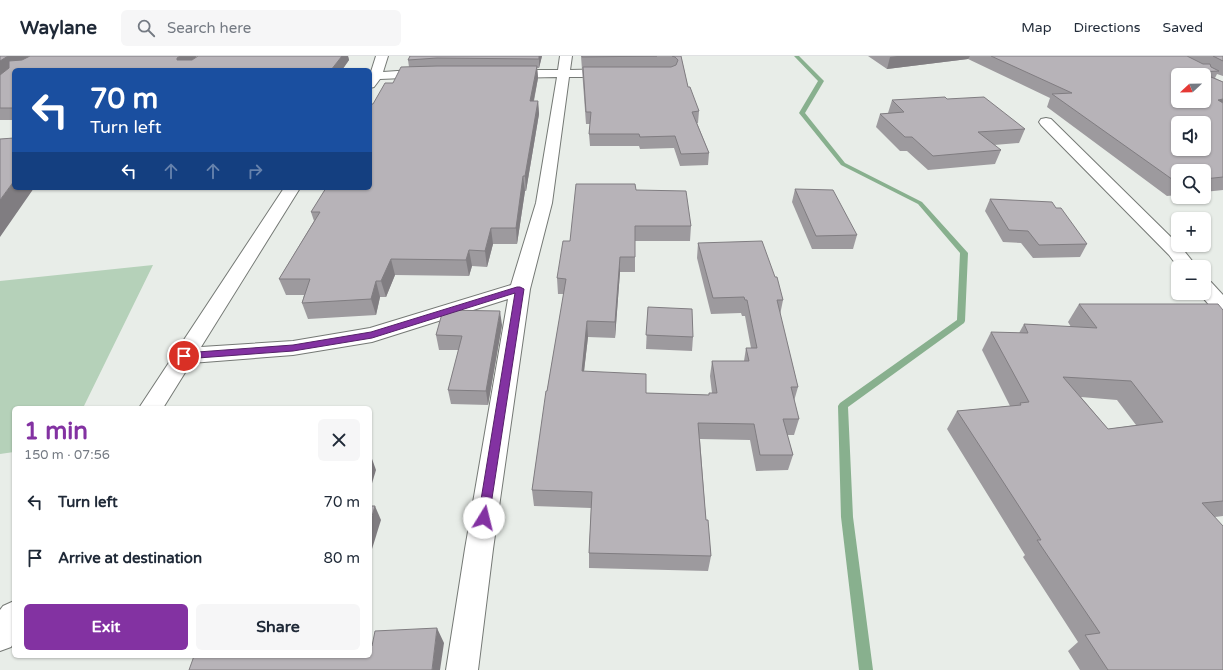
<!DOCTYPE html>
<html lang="en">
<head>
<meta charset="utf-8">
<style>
	body { margin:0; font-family:"Varela Round",sans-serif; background:#f6f6f7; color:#1f2937; height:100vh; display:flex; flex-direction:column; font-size:15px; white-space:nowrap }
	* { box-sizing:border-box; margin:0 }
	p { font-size:13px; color:#747a83 }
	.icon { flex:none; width:22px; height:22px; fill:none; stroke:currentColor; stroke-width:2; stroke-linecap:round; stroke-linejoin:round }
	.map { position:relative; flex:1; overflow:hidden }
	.drawer { position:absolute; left:12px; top:350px; width:360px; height:252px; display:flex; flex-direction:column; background:#fff; border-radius:6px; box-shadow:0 1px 3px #0004 }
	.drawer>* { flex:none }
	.hud { position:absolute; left:12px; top:12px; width:360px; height:122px; border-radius:6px; box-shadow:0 1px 3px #0004; background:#1a4fa0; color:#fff; overflow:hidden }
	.needle { width:26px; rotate:248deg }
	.controls { position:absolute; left:1171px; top:12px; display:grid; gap:8px }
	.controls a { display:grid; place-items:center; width:40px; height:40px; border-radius:6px; background:#fff; box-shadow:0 1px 3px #0004; font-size:20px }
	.pin { position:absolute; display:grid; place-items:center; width:34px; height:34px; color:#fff; margin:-17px; border:2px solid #fff; border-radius:50%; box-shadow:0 1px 4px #0007 }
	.me { position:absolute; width:44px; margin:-22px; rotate:9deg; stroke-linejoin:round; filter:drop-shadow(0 0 3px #0008) }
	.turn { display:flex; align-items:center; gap:14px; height:84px; padding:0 12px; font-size:18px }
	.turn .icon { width:52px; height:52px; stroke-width:2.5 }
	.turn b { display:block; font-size:28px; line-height:34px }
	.lanes { display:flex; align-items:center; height:38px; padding:0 12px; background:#0003; justify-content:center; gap:20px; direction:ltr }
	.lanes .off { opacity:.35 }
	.round { display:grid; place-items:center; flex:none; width:42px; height:42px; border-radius:6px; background:#f6f6f7 }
	.overview { display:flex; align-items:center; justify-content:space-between; height:68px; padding:0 12px }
	h1 { font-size:24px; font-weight:700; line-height:30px; color:#8332a2 }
	.action { display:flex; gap:8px; margin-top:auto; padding:8px 12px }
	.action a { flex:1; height:46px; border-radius:6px; background:#8332a2; color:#fff; font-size:16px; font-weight:700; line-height:46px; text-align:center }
	.action a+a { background:#f6f6f7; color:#1f2937 }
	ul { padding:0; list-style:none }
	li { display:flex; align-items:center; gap:12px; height:56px; padding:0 12px }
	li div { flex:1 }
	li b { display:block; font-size:15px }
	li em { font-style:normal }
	header { display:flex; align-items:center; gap:24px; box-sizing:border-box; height:56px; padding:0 20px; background:#fff; border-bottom:1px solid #e0e1e3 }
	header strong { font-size:19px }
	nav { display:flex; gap:22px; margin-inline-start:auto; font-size:14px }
	.search { width:280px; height:36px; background:#f6f6f7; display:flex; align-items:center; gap:10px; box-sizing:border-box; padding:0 14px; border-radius:6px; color:#747a83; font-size:15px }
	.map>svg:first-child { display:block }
</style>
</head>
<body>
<header>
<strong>Waylane</strong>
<div class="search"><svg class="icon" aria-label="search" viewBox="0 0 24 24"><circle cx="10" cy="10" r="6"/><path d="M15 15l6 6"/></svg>Search here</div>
<nav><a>Map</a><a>Directions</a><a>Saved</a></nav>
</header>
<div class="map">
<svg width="1223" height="614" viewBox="0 0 1223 614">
	<rect width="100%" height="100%" fill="#e8ede8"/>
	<!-- green -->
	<path fill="#b5d1b9" d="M153,209L83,352H14V396L0,398V225Z"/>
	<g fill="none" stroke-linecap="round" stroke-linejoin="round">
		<!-- stream -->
		<path fill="#88b08e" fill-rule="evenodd" d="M794,0H799L824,25L805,57L845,107L922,146L968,197L965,265L964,267L848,351L853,461L873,614H859L841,461L838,350L840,347L957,264L960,197L918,148L841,109L799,57L818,25Z"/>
		<!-- minor casing -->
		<g stroke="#757975" stroke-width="2">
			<g id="minor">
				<path d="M376,0H388L383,16L427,13L431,14L433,17L431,20L427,21L380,23L374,31L370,32V19Z"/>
				<path d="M560,0H572L570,14L613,13L617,14L619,17L617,20L613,21H569L552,147L530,233L493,493L478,614H446L465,493L508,243L372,286L293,299L191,307L163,352H139L284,132H300L201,291L293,285L370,272L511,229L536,147L557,21L507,22L503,21L501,18L503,15L507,14H558Z"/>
				<path d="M1046,62L1051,63L1181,191L1197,211H1178L1169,199L1041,69L1039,66L1041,63Z"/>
				<path d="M1204,224L1211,226L1223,239V258L1216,257L1199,237H1204Z"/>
				<path d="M14,545V586L11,591L0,595V554L3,550Z"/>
			</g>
		</g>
		<!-- minor -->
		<use href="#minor" fill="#fff" fill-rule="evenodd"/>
	</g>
	<!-- wall -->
	<g fill="#9d9a9e" fill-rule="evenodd">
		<path d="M0,0H197L192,4L198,0H348L349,4L342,14H14V64H0Z"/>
		<path d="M410,0H542L539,12H537L538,22L534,45H538L539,58L526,135H525L517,188H493L487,211L472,210L469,220L395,219L386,241H380L376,259L308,263L302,247L304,239H286L279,223L314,165L311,156L326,133L325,132H370L373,48L409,11L408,4Z"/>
		<path d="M581,0H681L688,31L699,55L698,67H697L709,97L708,109L680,110L674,92L640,93L639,90H590L589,78L590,68H586Z"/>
		<path d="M868,0H1223V20L1217,18L1215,22L1223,26V134L1204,136V115H1178V139L1167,140L1047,51L1050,42L968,3L887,13Z"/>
		<path d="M947,43L1025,73L1019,87L994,89L1001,94L995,108L928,114L907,95H900L876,71L880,58L888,57L892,44Z"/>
		<path d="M795,133L857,179L853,193H812L792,146Z"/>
		<path d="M636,134L691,170L690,185H635V216H620L615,282L588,281L584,316L646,337L709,339V337H712L710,320L712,305H744L746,292H751L745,260H742L741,257L711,258L697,202L698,187L783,244L780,259L798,331L794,345L799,363L794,379H787L793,399L788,414L756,415L750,384L700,383L706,464L711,500L708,515L589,512V497L591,452L534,450L532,434L547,335L564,238H558L557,222L570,185Z"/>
		<path d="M990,143L1056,152L1087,188L1080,201L1033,202L1021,187L1003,186L985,155Z"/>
		<path d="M1079,248L1223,254V460L1215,461L1223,614H1080L1068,595L1078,586L1023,501L1025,499L947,373L957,355L1010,350L982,294L991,276L1019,277L1024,268L1071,271L1068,266ZM1081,341L1117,344L1136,369L1108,373Z"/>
		<path d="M648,251L693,281L692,295L646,293Z"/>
		<path d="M502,269L488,349L451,348L448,334L459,294H439L436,279Z"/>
	</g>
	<!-- shaded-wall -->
	<g fill="#807d81">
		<path d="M8,0H33L0,19V5Z"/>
		<path d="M180,0H197L182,13L177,4V2Z"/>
		<path d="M342,0H348L349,4L342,14H331Z"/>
		<path d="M539,0H542L539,12Z"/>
		<path d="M897,0H970L968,3L887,13L890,1Z"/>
		<path d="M537,10L538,22L531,58L530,45Z"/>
		<path d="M1223,43V54L1218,44Z"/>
		<path d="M538,45L539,58L526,135L525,120Z"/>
		<path d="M523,120L525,135L517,188L516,172Z"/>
		<path d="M14,125V132H34L0,181V144Z"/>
		<path d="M491,172L493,188L487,211L485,195Z"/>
		<path d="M469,194L472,210L469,220L466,204Z"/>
		<path d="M620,201V216L615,282V266Z"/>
		<path d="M391,203L395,219L386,241L381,225Z"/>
		<path d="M376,225L380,241L376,259L371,243Z"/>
		<path d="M500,255L502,269L488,349L486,335Z"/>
		<path d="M587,265L588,281L582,331V315Z"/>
		<path d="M371,400L376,414L370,434V403Z"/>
		<path d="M375,450L381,464L372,493L370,489V467Z"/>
		<path d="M437,572L444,587L440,614H432Z"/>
	</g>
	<!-- building -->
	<g fill="#b7b3b8" stroke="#807d81" fill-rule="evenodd">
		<path d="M0,0H8L0,5Z"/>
		<path d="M30,0H180L177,2V4H192L198,0H342L331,14H14V52H0V19L9,12V5L22,4Z"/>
		<path d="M410,0H539V3L437,2L408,4Z"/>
		<path d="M582,0H657L582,1Z"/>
		<path d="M672,0H681L688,31H690L699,55L692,56L709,97L681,98L675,80L640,81L639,78H589L591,56H586L583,11H671L676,9L678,4L675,1Z"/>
		<path d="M991,0H1187L1203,8H1210L1211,11L1219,15L1199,16L1223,26V43L1218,44L1223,47V121L1204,123V115H1178V125L1176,126L1052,38L1072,37ZM1178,19H1204V45H1178ZM1178,67H1204V93H1178Z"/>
		<path d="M1213,0H1223V5Z"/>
		<path d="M437,10H537L530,45H538L525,120H523L516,172H491L485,195L469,194L466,204L391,203L381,225H376L371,243L302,247L310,223H279L320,156H311L326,132H370V50L371,48H373L385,27H393L401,11Z"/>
		<path d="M945,41L947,43L984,41L1025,73L978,76L1001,94L933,100L912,81H905L880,58L904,56L892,44Z"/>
		<path d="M14,82V125L0,144V83Z"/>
		<path d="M576,128H635L636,134L686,135L691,170H635V201H620L615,266L587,265L582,315L646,318V337L709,339V337H717L712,305H749L746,292H757L747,244H745L744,241L713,242L698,187L762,185L775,221H777L783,244H777L798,331H791L799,363H783L793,399H760L754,368L698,367L706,464H708L711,500L589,497L592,436L532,434L546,335H547L566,223L557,222L563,185H570Z"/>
		<path d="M795,133L833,134L857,179L816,180Z"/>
		<path d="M990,143L1052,146L1056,152H1061L1087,188L1039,189L1028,175L1009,174Z"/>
		<path d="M1079,248H1218L1223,254V445L1202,447L1223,470V614H1108L1085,579L1100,577L1037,484H1041L957,355L1021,349L1020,347L1029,346L991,276L1028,277L1024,268L1097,272ZM1063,321L1131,325L1163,366L1108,373Z"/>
		<path d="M648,251L692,253L693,281L646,279Z"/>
		<path d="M443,254L500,255L486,335L448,334L462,280L436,279Z"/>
		<path d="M370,450H375L370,467Z"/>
		<path d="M437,572L432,614H189L194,600H370V590H372L375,575Z"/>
	</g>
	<!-- route -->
	<path fill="#8332a2" stroke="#552069" d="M517,231H520L524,233L489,462L488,466L484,467L480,466L478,462L515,237L372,282L293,295L184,303L180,300L184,297L293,289L371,276Z"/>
</svg>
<div class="controls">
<a><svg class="needle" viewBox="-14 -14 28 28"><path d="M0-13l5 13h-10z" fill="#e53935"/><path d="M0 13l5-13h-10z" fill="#747a83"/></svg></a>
<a><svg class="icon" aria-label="sound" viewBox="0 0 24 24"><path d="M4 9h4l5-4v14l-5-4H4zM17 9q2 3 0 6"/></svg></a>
<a><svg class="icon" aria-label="search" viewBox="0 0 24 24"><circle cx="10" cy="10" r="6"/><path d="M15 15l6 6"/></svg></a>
<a>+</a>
<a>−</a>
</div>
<div class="pin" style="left:184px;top:300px;background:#d93025"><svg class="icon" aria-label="arrive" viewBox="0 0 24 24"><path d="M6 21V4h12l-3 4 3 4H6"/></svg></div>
<svg class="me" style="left:484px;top:462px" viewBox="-20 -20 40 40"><circle r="19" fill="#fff"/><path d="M0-13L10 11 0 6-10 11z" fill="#8332a2"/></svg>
<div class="hud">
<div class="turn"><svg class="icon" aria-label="left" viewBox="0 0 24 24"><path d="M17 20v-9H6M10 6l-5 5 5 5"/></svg><div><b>70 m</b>Turn left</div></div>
<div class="lanes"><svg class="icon" aria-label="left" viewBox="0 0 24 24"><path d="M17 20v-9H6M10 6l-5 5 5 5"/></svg><svg class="icon off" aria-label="ahead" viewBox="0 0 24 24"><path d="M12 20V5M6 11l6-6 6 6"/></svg><svg class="icon off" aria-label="ahead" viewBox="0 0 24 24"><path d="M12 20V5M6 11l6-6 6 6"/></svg><svg class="icon off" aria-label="right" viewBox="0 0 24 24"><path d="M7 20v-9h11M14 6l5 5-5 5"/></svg></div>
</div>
<section class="drawer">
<div class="overview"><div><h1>1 min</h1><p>150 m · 07:56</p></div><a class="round"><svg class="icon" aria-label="close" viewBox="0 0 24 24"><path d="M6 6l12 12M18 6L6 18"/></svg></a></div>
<ul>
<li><svg class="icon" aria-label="left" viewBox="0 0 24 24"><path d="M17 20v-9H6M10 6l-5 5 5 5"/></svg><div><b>Turn left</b></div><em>70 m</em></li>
<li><svg class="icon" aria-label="arrive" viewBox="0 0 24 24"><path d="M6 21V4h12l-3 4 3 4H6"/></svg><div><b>Arrive at destination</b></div><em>80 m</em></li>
</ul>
<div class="action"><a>Exit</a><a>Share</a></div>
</section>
</div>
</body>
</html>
